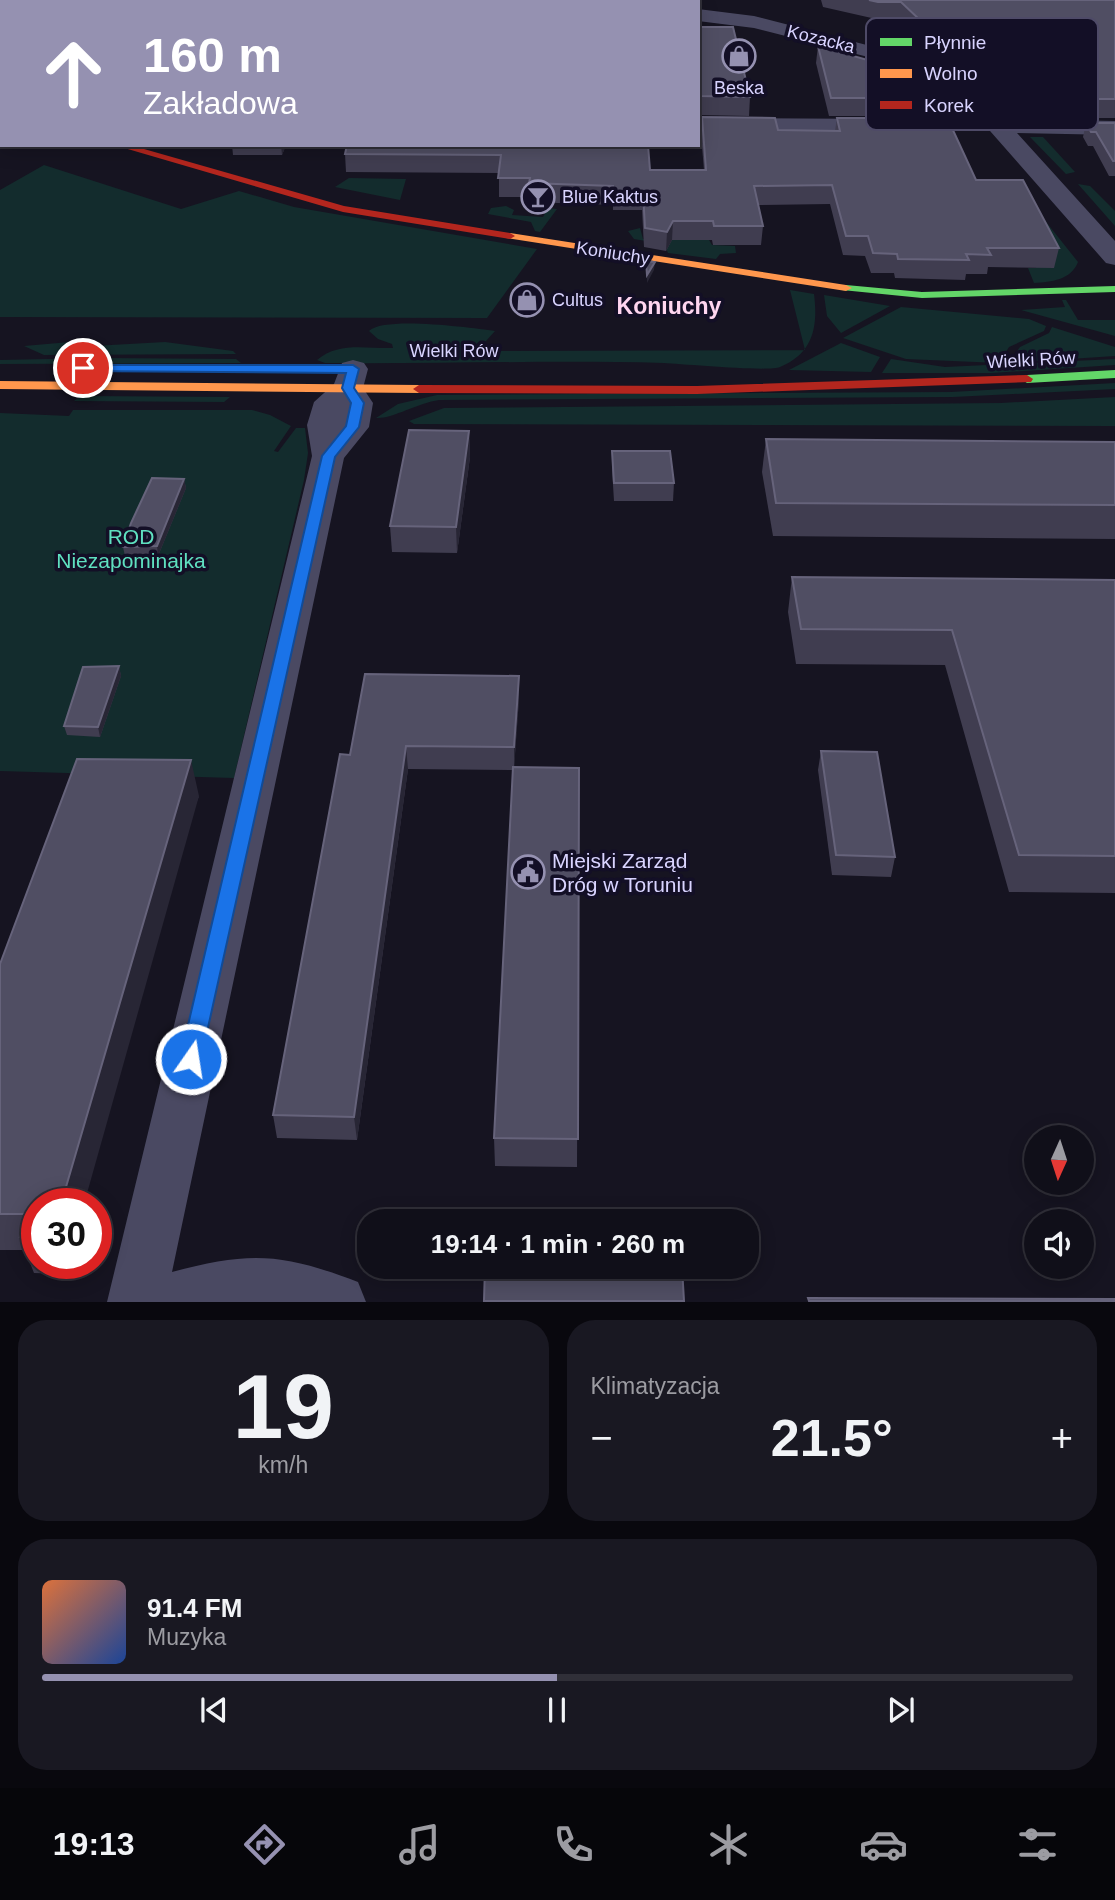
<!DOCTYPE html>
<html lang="pl">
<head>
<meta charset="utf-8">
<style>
	:root { --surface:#100f19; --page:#191822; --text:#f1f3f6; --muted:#9c9ca2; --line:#302f38; --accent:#9591b1 }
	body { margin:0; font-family:Arial,sans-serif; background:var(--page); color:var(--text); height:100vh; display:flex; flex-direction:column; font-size:26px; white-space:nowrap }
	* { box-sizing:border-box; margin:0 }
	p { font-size:23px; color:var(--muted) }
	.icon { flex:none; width:38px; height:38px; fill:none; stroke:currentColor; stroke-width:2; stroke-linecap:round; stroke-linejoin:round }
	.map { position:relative; height:1302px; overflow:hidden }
	.side { display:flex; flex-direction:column; gap:18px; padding:18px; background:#09080e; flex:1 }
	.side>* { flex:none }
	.guide { position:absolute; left:0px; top:0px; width:700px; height:147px; box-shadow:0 4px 18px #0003,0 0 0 2px var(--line); background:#9591b1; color:#fff; overflow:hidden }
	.needle { width:46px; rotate:183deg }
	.fabs { position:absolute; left:1024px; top:1125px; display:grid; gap:14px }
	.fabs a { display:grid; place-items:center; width:70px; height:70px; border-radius:50%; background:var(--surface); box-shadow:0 4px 18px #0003,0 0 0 2px var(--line); font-size:35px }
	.speed { position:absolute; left:21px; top:1188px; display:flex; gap:14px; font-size:35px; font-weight:700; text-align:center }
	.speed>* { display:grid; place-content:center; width:91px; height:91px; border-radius:50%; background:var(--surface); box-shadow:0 4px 18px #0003,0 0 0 2px var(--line); line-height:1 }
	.speed .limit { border:10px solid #d22; background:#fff; color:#111 }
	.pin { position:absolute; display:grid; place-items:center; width:60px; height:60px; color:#fff; margin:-30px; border:4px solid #fff; border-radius:50%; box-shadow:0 2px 7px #0007 }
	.me { position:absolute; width:77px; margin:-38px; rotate:13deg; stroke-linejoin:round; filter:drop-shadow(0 0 5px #0008) }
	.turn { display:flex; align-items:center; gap:24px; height:147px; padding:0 28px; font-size:32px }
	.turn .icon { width:91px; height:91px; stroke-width:2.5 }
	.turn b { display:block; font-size:49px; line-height:60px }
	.big { font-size:52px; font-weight:700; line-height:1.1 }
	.side .tile { flex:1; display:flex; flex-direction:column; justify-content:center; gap:10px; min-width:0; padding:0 24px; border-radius:28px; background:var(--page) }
	.side .dial { align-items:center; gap:0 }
	.dial b { font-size:91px; line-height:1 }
	.song { display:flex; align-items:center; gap:21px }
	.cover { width:84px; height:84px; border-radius:10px; background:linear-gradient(135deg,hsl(20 70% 55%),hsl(220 70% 35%)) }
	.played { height:7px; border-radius:4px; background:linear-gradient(90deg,var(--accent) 50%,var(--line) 50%) }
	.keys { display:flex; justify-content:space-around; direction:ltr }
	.heat { display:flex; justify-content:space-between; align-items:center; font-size:38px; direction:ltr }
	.side .tiles { flex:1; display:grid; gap:18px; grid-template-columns:1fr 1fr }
	.tile:last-child { grid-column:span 2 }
	.trip { position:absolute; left:357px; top:1209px; width:402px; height:70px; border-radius:28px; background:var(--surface); box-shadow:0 4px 18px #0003,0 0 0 2px var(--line); font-weight:700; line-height:70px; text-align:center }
	.menu { display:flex; height:112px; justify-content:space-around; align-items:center; background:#06060a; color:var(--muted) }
	.menu .icon { width:49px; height:49px }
	.menu .selected { color:var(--accent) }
	.menu b { font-size:32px; color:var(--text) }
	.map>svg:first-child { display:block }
	.green { fill:#132c2d }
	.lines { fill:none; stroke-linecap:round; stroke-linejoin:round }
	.street { fill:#4a4962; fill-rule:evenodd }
	.fast { fill:#63d668; fill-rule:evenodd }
	.slow { fill:#ff974d; fill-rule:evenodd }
	.jam { fill:#b3261e; fill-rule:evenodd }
	.wall { fill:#403d50 }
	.shaded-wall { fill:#282635 }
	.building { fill:#504e63; stroke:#66637b; stroke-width:2 }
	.route { fill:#1a73e8; stroke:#114b97; stroke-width:2 }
	.labels { text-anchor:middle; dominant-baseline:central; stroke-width:7; stroke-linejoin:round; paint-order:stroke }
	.far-street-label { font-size:18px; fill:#d9d4ff; stroke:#130f26 }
	.far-poi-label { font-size:18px; fill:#d9d4ff; stroke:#130f26; text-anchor:start }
	.park-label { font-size:21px; fill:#5fe0c0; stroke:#130f26 }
	.poi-label { font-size:21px; fill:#d9d4ff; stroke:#130f26; text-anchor:start }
	.far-district-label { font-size:23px; font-weight:bold; fill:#ffd6f0; stroke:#130f26 }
	.key { fill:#130f26; stroke:#4e4a67; stroke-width:2 }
	.key-label { font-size:19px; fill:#d9d4ff }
</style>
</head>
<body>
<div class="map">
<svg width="1115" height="1302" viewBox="0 0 1115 1302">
	<rect width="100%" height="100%" fill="#161421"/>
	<g class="green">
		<path d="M1030,137H1043L1075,172L1066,174Z"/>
		<path d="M44,165L181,209L239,191L294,207L537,249L487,318L0,317V190Z"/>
		<path d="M349,178L406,179L400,200L335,187Z"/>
		<path d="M1078,184L1090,186L1115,211V226Z"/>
		<path d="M506,206L514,210L512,215L543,217L548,208L557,209L540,232L535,231L531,222L488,214L491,208Z"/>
		<path d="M1035,208L1078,262C1071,280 1051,282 1034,283L1028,268H1036L1030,254Z"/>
		<path d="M640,228L643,239L709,240L712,245L735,246L736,253L720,254L716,259L668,253L664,244L634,239L628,231Z"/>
		<path d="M790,290L814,294C818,326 814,353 780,367C769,372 683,364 664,363C551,360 437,364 325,363L317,360C339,341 367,349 393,348L392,344L378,339L369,331C385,316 471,328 495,331L477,351L805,350Z"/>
		<path d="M824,295L890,306L841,333L827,316Z"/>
		<path d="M1062,300H1066L1078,320H1115V336L1021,310L1065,307Z"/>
		<path d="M901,307L1029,319L1046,326L1044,331L1009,347L999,363L906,359L843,338Z"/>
		<path d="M1052,327L1115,347V356L1008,363L1020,347L1049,333Z"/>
		<path d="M70,342L93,346L165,342L233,351L236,354L44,355L24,346Z"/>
		<path d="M841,343L880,357L871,372L789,370Z"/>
		<path d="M100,358L236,359L241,363L0,364V360Z"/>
		<path d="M891,359L945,367L1115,359V365L991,373H882Z"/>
		<path d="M1115,383V389L953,397L439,400C418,403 392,419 376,418L398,404L437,395L951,392Z"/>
		<path d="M81,396L230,397L224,402L74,401Z"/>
		<path d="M1115,397V426L414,424L409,421L444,408L1001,403Z"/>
		<path d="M73,410H252L270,415L291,426L274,451L278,452L296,428H305L308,453L304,480L234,778L0,771V413L69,416Z"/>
	</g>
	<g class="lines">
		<g class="street">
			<rect x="498" y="0" width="18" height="2"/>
			<path d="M698,9L754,16L890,51L977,88L1005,119L1115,121V135L1017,133L1115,241V265L1106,263L961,98L876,59L754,28L698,21Z"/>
			<rect x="0" y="67" width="2" height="12"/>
			<path d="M0,94L2,95V108H0Z"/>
			<path d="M698,118L887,119L898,126L887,133L698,132Z"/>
			<path d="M353,360L364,363L368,369L363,388L373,403L369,427L344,458L172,1272C250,1251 282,1253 358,1282L366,1302H107L312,456L307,425L314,402L334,384L342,363Z"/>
		</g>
		<g class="fast">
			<path d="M846,285L922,292L1115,286V292L922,298L842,290L840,288Z"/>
			<path d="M1115,370V378L1027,383L1021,379L1027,375Z"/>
		</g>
		<g class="slow">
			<path d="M510,233L846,285L852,288L846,291L506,238V234Z"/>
			<path d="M0,381L419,385L425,389L419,393L0,389Z"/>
		</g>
		<g class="jam">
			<path d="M114,145H130L344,206L510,233L515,236L510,239L343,212Z"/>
			<path d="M1027,375L1033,379L1031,382L697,394L419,393L413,389L419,385L697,386Z"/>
		</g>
	</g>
	<g class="wall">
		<path d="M0,0H457V2H2V65L0,64Z"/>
		<path d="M821,0H1115V118H1072L1029,50L969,51L938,38L919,40L899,19H876L823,7Z"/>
		<path d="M698,27L750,97L749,116L699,115Z"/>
		<path d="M818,46L910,98L907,116H829L816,63Z"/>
		<path d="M702,117L778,130L835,131L837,118L976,180L1059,248L1054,268L988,267L987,274H966L965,280L895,278L894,273H871L865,256L843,255L830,204L758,205L763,226L761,245H713L712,240H672L666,251L644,247L642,210H613V205L530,202V197H499V173L346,172L345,154L648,145L650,170H704L701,135Z"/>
		<path d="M1086,123H1115V176H1109L1093,146H1088L1083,137Z"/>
		<path d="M232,145H286L282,155H233Z"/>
		<path d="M469,431L470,457L457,553L392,552L390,526Z"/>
		<path d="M766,439L1115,442V539L773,536L762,472Z"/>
		<path d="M612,451L674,483L673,501H614L612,469Z"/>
		<path d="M184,479L186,488L158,556H125L123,547Z"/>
		<path d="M792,577L1115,580V893L1009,892L945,665L796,664L788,612Z"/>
		<path d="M119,666L121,676L100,737L67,735L64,726Z"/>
		<path d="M519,676V699L514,767L579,768L577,1167L495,1166L494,1138L513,770L408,769L357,1140L277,1138L273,1115L350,755Z"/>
		<path d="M821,751L895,857L891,877L832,875L818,770Z"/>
		<path d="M199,796L37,1204V1264H68L65,1274L34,1273L25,1250H0V964Z"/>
	</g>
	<g class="shaded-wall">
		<path d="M941,21L938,38L919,40L922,22Z"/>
		<path d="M2,118V140L0,141V119Z"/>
		<path d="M281,145H286L282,155Z"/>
		<path d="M673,221L672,240L666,251L667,232Z"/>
		<path d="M655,262L654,270L647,283V275Z"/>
		<path d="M469,431L470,457L457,553L456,527Z"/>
		<path d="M184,479L186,488L158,556L157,546Z"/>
		<path d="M119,666L121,676L100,737L98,727Z"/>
		<path d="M519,676V699L514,770V747Z"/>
		<path d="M406,746L408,769L357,1140L354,1117Z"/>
		<path d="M191,760L199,796L84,1204H61Z"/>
		<path d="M61,1264H68L65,1274Z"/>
	</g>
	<g class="building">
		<path d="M0,0H453V2H2V50H1L0,25L1,11H0Z"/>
		<rect x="530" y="0" width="39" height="2"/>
		<path d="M869,0H1115V99H1076L1032,33H972L941,21L922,22L901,2H878Z"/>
		<path d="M698,27H733L750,97L700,96L699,88H698Z"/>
		<path d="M818,46L896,68L910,98H831Z"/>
		<path d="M946,115L976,180H1023L1059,248H987L991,255L966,254L969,260L898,259L897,254L873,253L868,236H846L832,185L754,186L763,226H714L713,221H673L667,232L645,228L643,192L613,191V186L529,183L530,178H498L501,155L345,154L347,145H648L650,170H706L702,117L775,118L778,130L840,131L837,118H937Z"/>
		<path d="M1086,123H1115V161H1113L1096,132H1091Z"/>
		<path d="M646,261L655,262L647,275Z"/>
		<path d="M409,430L469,431L456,527L390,526Z"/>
		<path d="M766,439L1115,442V505L776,503Z"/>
		<path d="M612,451H670L674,483H614Z"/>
		<path d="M152,478L184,479L157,546L123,547L131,523Z"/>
		<path d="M792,577L1115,580V856L1019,855L952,630L801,629Z"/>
		<path d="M119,666L98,727L64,726L83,667Z"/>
		<path d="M365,674L519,676L514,747L406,746L354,1117L273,1115L340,754L350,755Z"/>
		<path d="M821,751L877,752L895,857L836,855Z"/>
		<path d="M77,759L191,760L61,1204H37V1238L20,1237L26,1214H0V964Z"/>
		<path d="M513,767L579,768L578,1139L494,1138Z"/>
		<path d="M485,1267H682L684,1301H484Z"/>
		<path d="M808,1298L1115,1299V1301H809Z"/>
	</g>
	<path class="route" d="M83,365H353L359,369L354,388L364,403L359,427L335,457L201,1059L198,1065L191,1068L183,1065L180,1059L322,456L346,426L351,403L342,388L346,373L78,371L77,368Z"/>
	<defs>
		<symbol id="shop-ring" viewBox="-11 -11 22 22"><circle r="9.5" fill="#130f26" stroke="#9591b1" stroke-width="1.5"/><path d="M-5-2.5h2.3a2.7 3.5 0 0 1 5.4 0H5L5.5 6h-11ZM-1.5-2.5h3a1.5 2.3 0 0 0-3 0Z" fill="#9591b1"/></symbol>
		<symbol id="bar-ring" viewBox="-11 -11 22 22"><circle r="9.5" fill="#130f26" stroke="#9591b1" stroke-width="1.5"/><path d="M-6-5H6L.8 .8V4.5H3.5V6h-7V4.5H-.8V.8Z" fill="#9591b1"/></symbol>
		<symbol id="civic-ring" viewBox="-11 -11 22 22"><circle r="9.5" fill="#130f26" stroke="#9591b1" stroke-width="1.5"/><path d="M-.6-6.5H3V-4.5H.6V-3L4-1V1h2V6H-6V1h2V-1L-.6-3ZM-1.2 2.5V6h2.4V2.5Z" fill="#9591b1"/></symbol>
	</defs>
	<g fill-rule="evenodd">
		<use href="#shop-ring" x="720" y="37" width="38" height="38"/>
		<use href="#bar-ring" x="519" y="178" width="38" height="38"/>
		<use href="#shop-ring" x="508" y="281" width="38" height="38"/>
		<use href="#civic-ring" x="509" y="853" width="38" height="38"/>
	</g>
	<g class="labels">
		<g class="far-street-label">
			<text transform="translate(821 39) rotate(14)">Kozacka</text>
			<text transform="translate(613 253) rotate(9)">Koniuchy</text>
			<text x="454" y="351">Wielki Rów</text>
			<text transform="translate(1031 360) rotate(-3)">Wielki Rów</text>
		</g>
		<g class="far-poi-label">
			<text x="739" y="88" text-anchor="middle">Beska</text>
			<text x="562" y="197">Blue Kaktus</text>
			<text x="552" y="300">Cultus</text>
		</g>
		<g class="park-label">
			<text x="131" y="536">ROD<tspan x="131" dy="24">Niezapominajka</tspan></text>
		</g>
		<g class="poi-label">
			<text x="552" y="860">Miejski Zarząd<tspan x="552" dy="24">Dróg w Toruniu</tspan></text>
		</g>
		<g class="far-district-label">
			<text x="669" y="306">Koniuchy</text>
		</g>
	</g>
	<rect x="866" y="18" width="232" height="112" rx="10" class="key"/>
	<rect x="880" y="38" width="32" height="8" fill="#63d668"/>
	<rect x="880" y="69" width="32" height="9" fill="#ff974d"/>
	<rect x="880" y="101" width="32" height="8" fill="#b3261e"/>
	<g class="key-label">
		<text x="924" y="49">Płynnie</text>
		<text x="924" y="80">Wolno</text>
		<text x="924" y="112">Korek</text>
	</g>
</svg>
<div class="fabs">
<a><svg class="needle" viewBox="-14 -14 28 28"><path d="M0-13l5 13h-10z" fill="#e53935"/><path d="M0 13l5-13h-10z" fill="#9c9ca2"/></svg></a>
<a><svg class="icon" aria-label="sound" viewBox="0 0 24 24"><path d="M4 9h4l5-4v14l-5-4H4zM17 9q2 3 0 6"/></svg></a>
</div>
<div class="speed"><div class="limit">30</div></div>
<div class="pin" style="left:83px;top:368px;background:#d93025"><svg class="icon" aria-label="arrive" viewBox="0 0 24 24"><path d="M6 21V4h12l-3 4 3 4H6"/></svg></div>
<svg class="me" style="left:191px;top:1059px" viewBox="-20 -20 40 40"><circle r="17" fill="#1a73e8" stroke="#fff" stroke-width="3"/><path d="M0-11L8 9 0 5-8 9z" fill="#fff"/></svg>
<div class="trip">19:14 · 1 min · 260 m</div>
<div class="guide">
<div class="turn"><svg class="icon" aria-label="ahead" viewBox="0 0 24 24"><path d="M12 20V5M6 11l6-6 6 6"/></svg><div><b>160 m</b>Zakładowa</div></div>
</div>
</div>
<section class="side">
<div class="tiles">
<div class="tile dial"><b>19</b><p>km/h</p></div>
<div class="tile"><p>Klimatyzacja</p>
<div class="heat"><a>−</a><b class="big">21.5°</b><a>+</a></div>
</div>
<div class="tile">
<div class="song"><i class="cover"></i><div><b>91.4 FM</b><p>Muzyka</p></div></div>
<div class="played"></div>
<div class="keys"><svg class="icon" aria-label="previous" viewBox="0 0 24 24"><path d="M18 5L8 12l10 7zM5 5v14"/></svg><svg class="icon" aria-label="pause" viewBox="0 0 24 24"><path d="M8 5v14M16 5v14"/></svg><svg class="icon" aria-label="next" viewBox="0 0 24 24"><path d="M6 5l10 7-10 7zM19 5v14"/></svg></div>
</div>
</div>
</section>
<nav class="menu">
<b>19:13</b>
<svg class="icon selected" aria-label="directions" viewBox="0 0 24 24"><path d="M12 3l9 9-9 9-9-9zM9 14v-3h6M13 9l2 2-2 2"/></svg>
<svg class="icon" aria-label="music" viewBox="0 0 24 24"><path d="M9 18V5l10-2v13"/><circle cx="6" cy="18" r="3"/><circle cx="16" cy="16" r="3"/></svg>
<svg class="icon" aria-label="phone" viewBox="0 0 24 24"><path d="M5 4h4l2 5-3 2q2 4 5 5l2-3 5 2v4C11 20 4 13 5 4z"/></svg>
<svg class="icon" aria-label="climate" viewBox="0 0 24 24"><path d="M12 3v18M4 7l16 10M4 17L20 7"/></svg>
<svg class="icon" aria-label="car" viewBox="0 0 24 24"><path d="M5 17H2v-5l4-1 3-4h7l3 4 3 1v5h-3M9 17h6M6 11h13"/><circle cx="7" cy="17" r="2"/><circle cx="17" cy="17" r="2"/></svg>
<svg class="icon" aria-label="filters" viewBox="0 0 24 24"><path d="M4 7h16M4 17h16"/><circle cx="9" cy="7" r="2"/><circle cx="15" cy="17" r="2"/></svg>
</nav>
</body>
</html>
